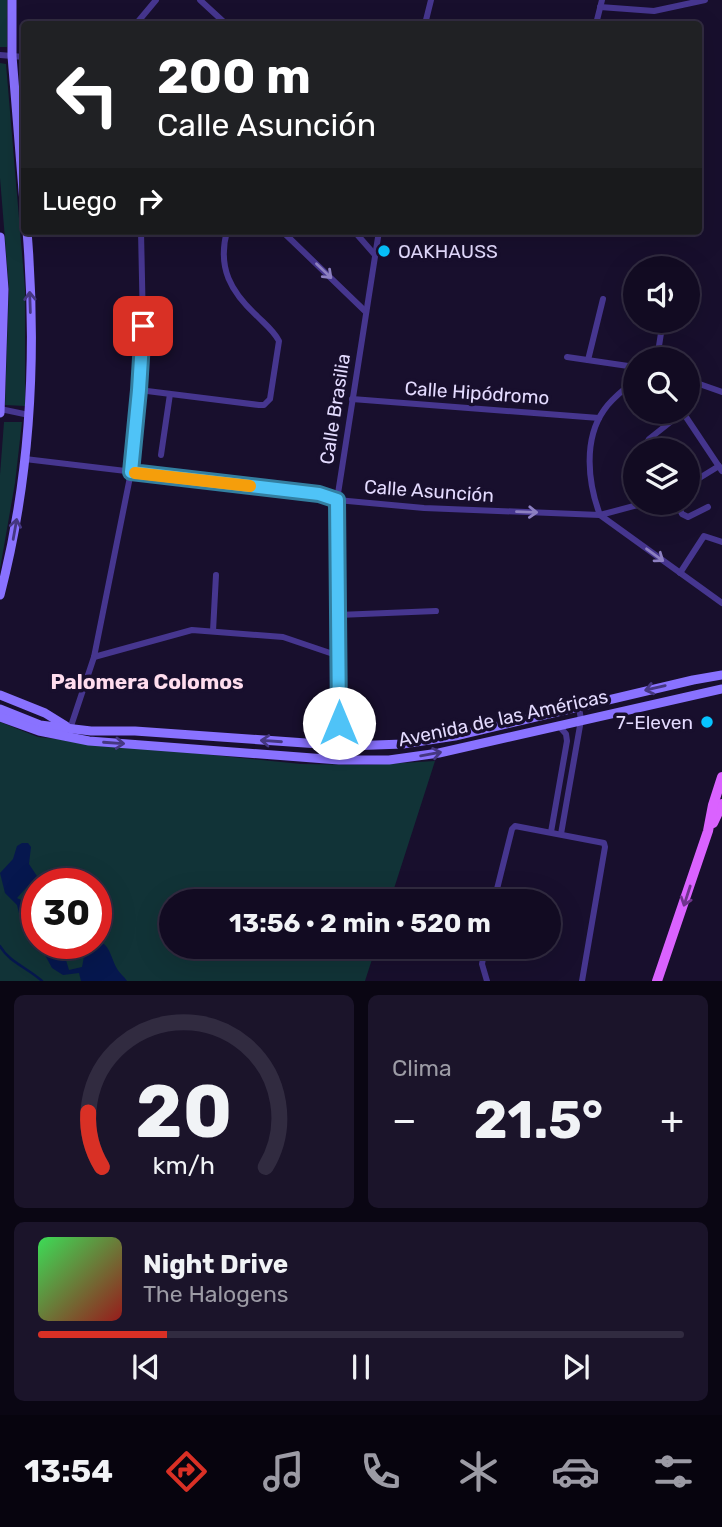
<!DOCTYPE html>
<html lang="es">
<head>
<meta charset="utf-8">
<style>
	:root { --surface:#120b22; --page:#1b142a; --text:#f1f3f6; --muted:#9c9ba5; --line:#312b40; --accent:#d93025 }
	body { margin:0; font-family:Rubik,sans-serif; background:var(--page); color:var(--text); height:100vh; display:flex; flex-direction:column; font-size:26px; white-space:nowrap }
	* { box-sizing:border-box; margin:0 }
	p { font-size:23px; color:var(--muted) }
	.icon { flex:none; width:38px; height:38px; fill:none; stroke:currentColor; stroke-width:2; stroke-linecap:round; stroke-linejoin:round }
	.map { position:relative; height:981px; overflow:hidden }
	.details { display:flex; flex-direction:column; gap:14px; padding:14px; background:#0a0613; flex:1 }
	.details>* { flex:none }
	.top-card { position:absolute; left:21px; top:21px; width:681px; height:214px; border-radius:7px; box-shadow:0 7px 28px #0002,0 0 0 2px var(--line); background:#202124; color:#fff; overflow:hidden }
	.tools { position:absolute; left:623px; top:256px; display:grid; gap:14px }
	.tools a { display:grid; place-items:center; width:77px; height:77px; border-radius:50%; background:var(--surface); box-shadow:0 7px 28px #0002,0 0 0 2px var(--line); font-size:35px }
	.speed { position:absolute; left:21px; top:868px; display:flex; gap:14px; font-size:35px; font-weight:700; text-align:center }
	.speed>* { display:grid; place-content:center; width:91px; height:91px; border-radius:50%; background:var(--surface); box-shadow:0 7px 28px #0002,0 0 0 2px var(--line); line-height:1 }
	.speed .limit { border:10px solid #d22; background:#fff; color:#111 }
	.pin { position:absolute; display:grid; place-items:center; width:60px; height:60px; color:#fff; margin:-30px; border-radius:14px; box-shadow:0 4px 10px #0006 }
	.me { position:absolute; width:77px; margin:-38px; rotate:0deg; stroke-linejoin:round; filter:drop-shadow(0 0 5px #0008) }
	.turn { display:flex; align-items:center; gap:24px; height:147px; padding:0 21px; font-size:32px }
	.turn .icon { width:91px; height:91px; stroke-width:2.5 }
	.turn b { display:block; font-size:49px; line-height:60px }
	.then { display:flex; align-items:center; height:66px; padding:0 21px; background:#0003; gap:14px; font-size:26px }
	.big { font-size:52px; font-weight:700; line-height:1.1 }
	.details .widget { flex:1; display:flex; flex-direction:column; justify-content:center; gap:10px; min-width:0; padding:0 24px; border-radius:10px; background:var(--page) }
	.details .dial { align-items:center; gap:0 }
	.dial svg { height:182px; overflow:visible; fill:none; stroke:var(--line); stroke-width:7; stroke-linecap:round; text-anchor:middle }
	.dial text { fill:var(--text); stroke:none }
	.song { display:flex; align-items:center; gap:21px }
	.cover { width:84px; height:84px; border-radius:10px; background:linear-gradient(135deg,hsl(130 70% 55%),hsl(0 70% 35%)) }
	.played { height:7px; border-radius:4px; background:linear-gradient(90deg,var(--accent) 20%,var(--line) 20%) }
	.keys { display:flex; justify-content:space-around; direction:ltr }
	.heat { display:flex; justify-content:space-between; align-items:center; font-size:38px; direction:ltr }
	.details .tiles { flex:1; display:grid; gap:14px; grid-template-columns:1fr 1fr }
	.widget:last-child { grid-column:span 2 }
	.trip { position:absolute; left:159px; top:889px; width:402px; height:70px; border-radius:35px; background:var(--surface); box-shadow:0 7px 28px #0002,0 0 0 2px var(--line); font-weight:700; line-height:70px; text-align:center }
	.tab-bar { display:flex; height:112px; justify-content:space-around; align-items:center; background:#07040e; color:var(--muted) }
	.tab-bar .icon { width:49px; height:49px }
	.tab-bar .selected { color:var(--accent) }
	.tab-bar b { font-size:32px; color:var(--text) }
	.map>svg:first-child { display:block }
	.green { fill:#113337; fill-rule:evenodd }
	.water { fill:#06174e }
	.lines { fill:none; stroke-linecap:round; stroke-linejoin:round }
	.stream { stroke:#06174e; stroke-width:2.5 }
	.street { stroke:#46368f; stroke-width:6 }
	.secondary { stroke:#8972ff; stroke-width:9 }
	.primary { stroke:#da62ff; stroke-width:10 }
	.oneway { stroke:#8d80c1 }
	.oneway2 { stroke:#453781 }
	.oneway3 { stroke:#6f348c }
	.route-casing { stroke:#337fa1; stroke-width:18 }
	.route { stroke:#4fc3f7; stroke-width:12 }
	.slow { stroke:#f59e0b; stroke-width:12 }
	.poi-dot { fill:#07c4ff; stroke:#180f2d; stroke-width:2.5 }
	.labels { text-anchor:middle; dominant-baseline:central; stroke-width:7; stroke-linejoin:round; paint-order:stroke }
	.poi-label { font-size:19px; fill:#e4dbff; stroke:#180f2d; text-anchor:start }
	.street-label { font-size:19px; fill:#e4dbff; stroke:#180f2d }
	.neighbourhood-label { font-size:21px; font-weight:bold; fill:#fde; stroke:#180f2d }
</style>
</head>
<body>
<div class="map">
<svg width="722" height="981" viewBox="0 0 722 981">
	<rect width="100%" height="100%" fill="#180f2d"/>
	<g class="green">
		<rect x="0" y="0" width="7" height="47"/>
		<path d="M0,63L6,64L25,289V406L5,405L9,288L0,178Z"/>
		<path d="M4,422H22L15,483L0,569V475Z"/>
		<path d="M0,722L38,737L301,764L367,765L435,761L390,901H172V947H376L365,981H0ZM37,884H96V943H37Z"/>
	</g>
	<path class="water" d="M22,843H28L31,847L29,864L37,876L17,898L23,901L33,898L37,901V943H70L66,960L69,970L82,967L86,946C107,934 109,952 116,967C119,973 124,976 127,981H81L79,973L63,975L52,968L45,955L23,929L17,905L5,893L0,873L13,859L17,846Z"/>
	<g class="lines">
		<path class="stream" d="M0,946C9,962 28,968 42,981"/>
		<g class="street">
			<path d="M200,0L226,24"/>
			<path d="M600,7L654,11L705,0"/>
			<path d="M136,24L156,0"/>
			<path d="M425,24L431,0"/>
			<path d="M596,24L602,0"/>
			<path d="M0,55L24,57"/>
			<path d="M282,231L366,312"/>
			<path d="M354,231L375,255"/>
			<path d="M567,357L635,367"/>
			<path d="M657,359L663,320"/>
			<path d="M588,360L603,299"/>
			<path d="M688,380L722,392"/>
			<path d="M139,390L259,405H264L270,399L279,341C274,331 265,324 257,316C231,292 217,268 227,231"/>
			<path d="M352,399L599,418"/>
			<path d="M0,409L29,415"/>
			<path d="M682,411L722,471"/>
			<path d="M643,450L649,439L683,412"/>
			<path d="M161,455L170,394"/>
			<path d="M25,459L319,494L337,500L424,508L600,515L722,603"/>
			<path d="M688,485L719,466"/>
			<path d="M676,502L682,514L688,517L708,507"/>
			<path d="M600,515C588,483 583,440 604,410C612,398 625,389 635,380"/>
			<path d="M600,515L649,502"/>
			<path d="M680,573L704,536L722,542"/>
			<path d="M338,615L436,611"/>
			<path d="M213,631L216,575"/>
			<path d="M94,657L192,630L283,637L339,656"/>
			<path d="M70,729L94,657L131,472L139,390L143,326L141,231"/>
			<path d="M339,760L337,500L379,231"/>
			<path d="M551,832L567,741L566,734L558,725"/>
			<path d="M561,834L581,720L579,707"/>
			<path d="M494,901L512,829L515,826L604,843L605,847L582,981"/>
			<path d="M485,947L482,964L487,981"/>
		</g>
		<g class="secondary">
			<path d="M12,0V56L24,203"/>
			<path d="M0,237L4,289L0,413"/>
			<path d="M0,595C31,476 37,353 27,231"/>
			<path d="M0,695L45,713L66,726"/>
			<path d="M0,709L40,725L91,731H135L348,746L403,744L455,736L693,680L722,675"/>
			<path d="M0,717L39,731L89,741L339,760H389L439,753L722,689"/>
		</g>
		<g class="primary">
			<path d="M713,823L722,804"/>
			<path d="M657,981L708,831L713,805L722,777"/>
		</g>
	</g>
	<defs><path id="oneway-shaft" d="M-6 0H5M1.5-3L5.5 0L1.5 3" fill="none" stroke-width="1.6" stroke-linecap="round" stroke-linejoin="round" transform="scale(1.75)"/></defs>
	<g class="oneway">
		<use href="#oneway-shaft" transform="translate(324 271) rotate(44)"/>
		<use href="#oneway-shaft" transform="translate(527 512) rotate(2)"/>
		<use href="#oneway-shaft" transform="translate(655 555) rotate(36)"/>
	</g>
	<g class="oneway2">
		<use href="#oneway-shaft" transform="translate(30 302) rotate(-92)"/>
		<use href="#oneway-shaft" transform="translate(15 529) rotate(-80)"/>
		<use href="#oneway-shaft" transform="translate(655 688) rotate(167)"/>
		<use href="#oneway-shaft" transform="translate(271 741) rotate(-176)"/>
		<use href="#oneway-shaft" transform="translate(114 743) rotate(4)"/>
		<use href="#oneway-shaft" transform="translate(431 754) rotate(-10)"/>
	</g>
	<use class="oneway3" href="#oneway-shaft" transform="translate(687 896) rotate(108)"/>
	<g class="lines">
		<defs>
			<path id="route" d="M143,326L139,390L131,472L319,494L337,500L339,723"/>
		</defs>
		<use href="#route" class="route-casing"/>
		<use href="#route" class="route"/>
		<path class="slow" d="M135,473L250,486"/>
	</g>
	<g class="poi-dot">
		<circle cx="384" cy="251" r="7"/>
		<circle cx="707" cy="722" r="7"/>
	</g>
	<g class="labels">
		<g class="poi-label">
			<text x="398" y="251">OAKHAUSS</text>
			<text x="693" y="722" text-anchor="end">7-Eleven</text>
		</g>
		<g class="street-label">
			<text transform="translate(477 393) rotate(4)">Calle Hipódromo</text>
			<text transform="translate(335 409) rotate(-81)">Calle Brasilia</text>
			<text transform="translate(429 491) rotate(4)">Calle Asunción</text>
			<text transform="translate(503 718) rotate(-12)">Avenida de las Américas</text>
		</g>
		<g class="neighbourhood-label">
			<text x="147" y="681">Palomera Colomos</text>
		</g>
	</g>
</svg>
<div class="tools">
<a><svg class="icon" aria-label="sound" viewBox="0 0 24 24"><path d="M4 9h4l5-4v14l-5-4H4zM17 9q2 3 0 6"/></svg></a>
<a><svg class="icon" aria-label="search" viewBox="0 0 24 24"><circle cx="10" cy="10" r="6"/><path d="M15 15l6 6"/></svg></a>
<a><svg class="icon" aria-label="layers" viewBox="0 0 24 24"><path d="M12 4l9 5-9 5-9-5zM3 14l9 5 9-5"/></svg></a>
</div>
<div class="speed"><div class="limit">30</div></div>
<div class="pin" style="left:143px;top:326px;background:#d93025"><svg class="icon" aria-label="arrive" viewBox="0 0 24 24"><path d="M6 21V4h12l-3 4 3 4H6"/></svg></div>
<svg class="me" style="left:339px;top:723px" viewBox="-20 -20 40 40"><circle r="19" fill="#fff"/><path d="M0-13L10 11 0 6-10 11z" fill="#4fc3f7"/></svg>
<div class="trip">13:56 · 2 min · 520 m</div>
<div class="top-card">
<div class="turn"><svg class="icon" aria-label="left" viewBox="0 0 24 24"><path d="M17 20v-9H6M10 6l-5 5 5 5"/></svg><div><b>200 m</b>Calle Asunción</div></div>
<div class="then">Luego<svg class="icon" aria-label="right" viewBox="0 0 24 24"><path d="M7 20v-9h11M14 6l5 5-5 5"/></svg></div>
</div>
</div>
<section class="details">
<div class="tiles">
<div class="widget dial"><svg viewBox="0 0 100 80">
<path d="M14 69A42 42 0 1 1 86 69"/>
<path d="M14 69A42 42 0 0 1 8 45" stroke="#d93025"/>
<text x="50" y="56" font-size="32" font-weight="700">20</text>
<text x="50" y="72" font-size="11">km/h</text>
</svg></div>
<div class="widget"><p>Clima</p>
<div class="heat"><a>−</a><b class="big">21.5°</b><a>+</a></div>
</div>
<div class="widget">
<div class="song"><i class="cover"></i><div><b>Night Drive</b><p>The Halogens</p></div></div>
<div class="played"></div>
<div class="keys"><svg class="icon" aria-label="previous" viewBox="0 0 24 24"><path d="M18 5L8 12l10 7zM5 5v14"/></svg><svg class="icon" aria-label="pause" viewBox="0 0 24 24"><path d="M8 5v14M16 5v14"/></svg><svg class="icon" aria-label="next" viewBox="0 0 24 24"><path d="M6 5l10 7-10 7zM19 5v14"/></svg></div>
</div>
</div>
</section>
<nav class="tab-bar">
<b>13:54</b>
<svg class="icon selected" aria-label="directions" viewBox="0 0 24 24"><path d="M12 3l9 9-9 9-9-9zM9 14v-3h6M13 9l2 2-2 2"/></svg>
<svg class="icon" aria-label="music" viewBox="0 0 24 24"><path d="M9 18V5l10-2v13"/><circle cx="6" cy="18" r="3"/><circle cx="16" cy="16" r="3"/></svg>
<svg class="icon" aria-label="phone" viewBox="0 0 24 24"><path d="M5 4h4l2 5-3 2q2 4 5 5l2-3 5 2v4C11 20 4 13 5 4z"/></svg>
<svg class="icon" aria-label="climate" viewBox="0 0 24 24"><path d="M12 3v18M4 7l16 10M4 17L20 7"/></svg>
<svg class="icon" aria-label="car" viewBox="0 0 24 24"><path d="M5 17H2v-5l4-1 3-4h7l3 4 3 1v5h-3M9 17h6M6 11h13"/><circle cx="7" cy="17" r="2"/><circle cx="17" cy="17" r="2"/></svg>
<svg class="icon" aria-label="filters" viewBox="0 0 24 24"><path d="M4 7h16M4 17h16"/><circle cx="9" cy="7" r="2"/><circle cx="15" cy="17" r="2"/></svg>
</nav>
</body>
</html>
